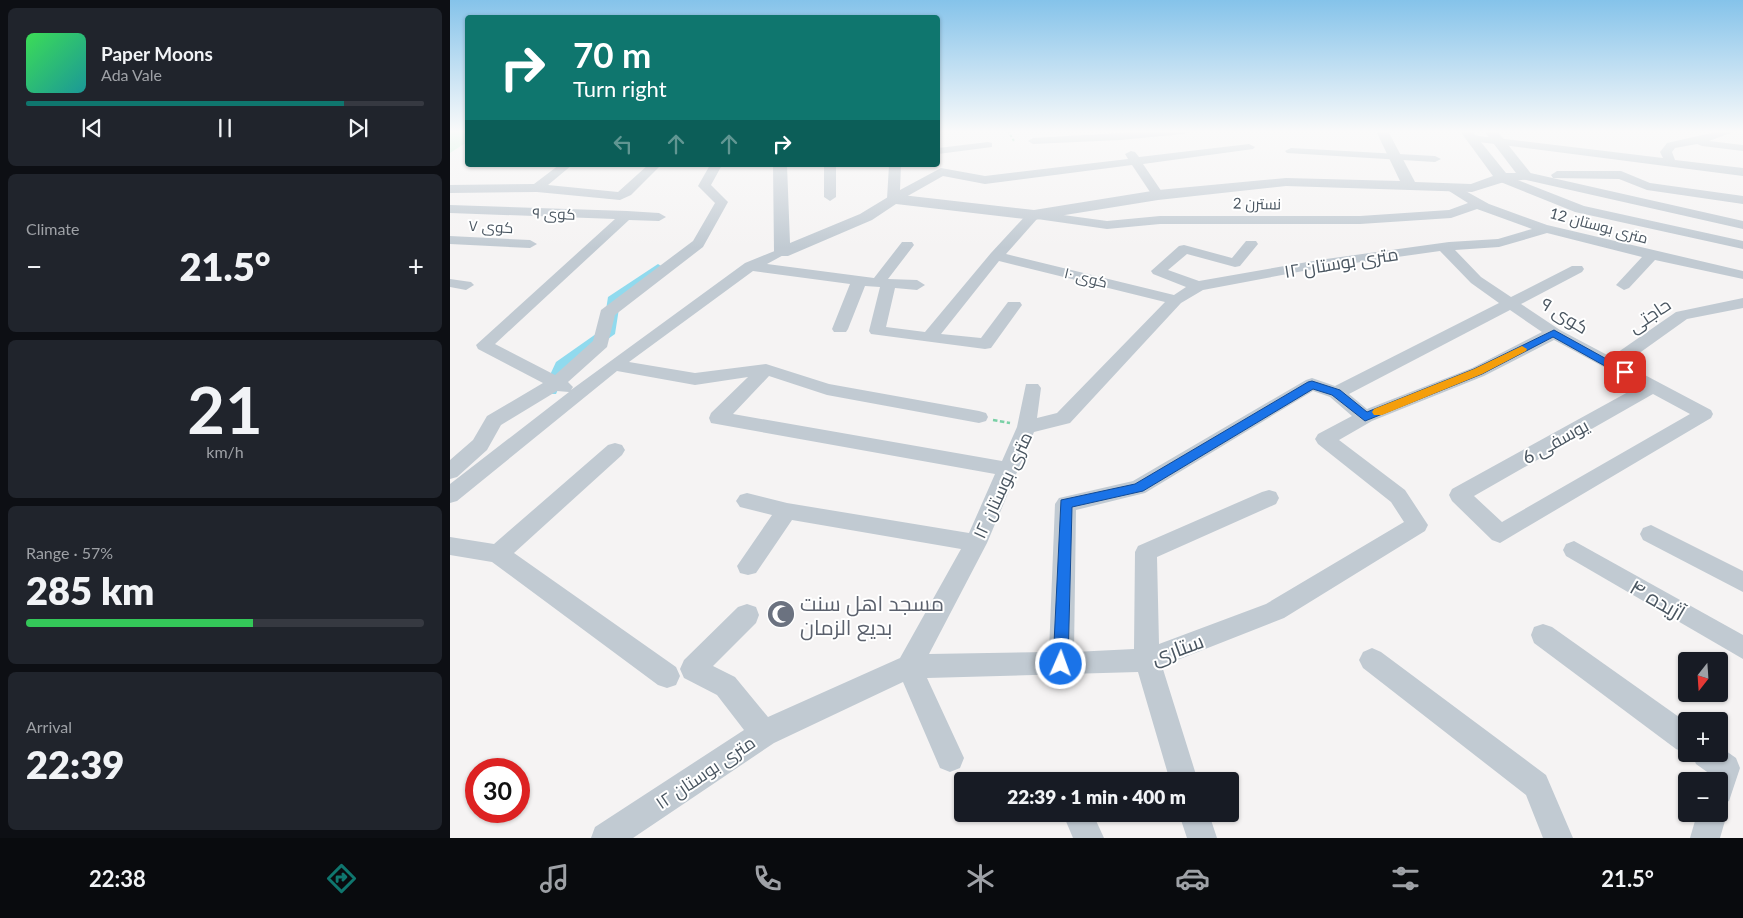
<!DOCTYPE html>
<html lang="en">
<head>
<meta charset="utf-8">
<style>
	:root { --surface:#171b24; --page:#20242c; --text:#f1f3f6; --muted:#9ea1a6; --line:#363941; --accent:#0f766e }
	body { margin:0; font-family:Lato,Cairo,sans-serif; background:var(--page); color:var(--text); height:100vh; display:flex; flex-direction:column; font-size:19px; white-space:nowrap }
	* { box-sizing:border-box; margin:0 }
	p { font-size:16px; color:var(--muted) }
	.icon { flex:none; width:28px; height:28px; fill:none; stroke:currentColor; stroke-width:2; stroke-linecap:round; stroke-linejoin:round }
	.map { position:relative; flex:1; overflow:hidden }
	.details { display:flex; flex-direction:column; gap:8px; padding:8px; background:#0d0f14; width:450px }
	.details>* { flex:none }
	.hud { position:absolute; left:15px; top:15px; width:475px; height:152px; border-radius:5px; box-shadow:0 1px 4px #0004; background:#0f766e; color:#fff; overflow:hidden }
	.needle { width:32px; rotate:197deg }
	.controls { position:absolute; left:1228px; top:652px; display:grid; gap:10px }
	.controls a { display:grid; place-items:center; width:50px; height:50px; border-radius:5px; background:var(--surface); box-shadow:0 1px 4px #0004; font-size:25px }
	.speed { position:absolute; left:15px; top:758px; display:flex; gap:10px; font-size:25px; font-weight:700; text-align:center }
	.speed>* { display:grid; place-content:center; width:65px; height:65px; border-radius:50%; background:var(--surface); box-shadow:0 1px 4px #0004; line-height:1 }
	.speed .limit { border:8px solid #d22; background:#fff; color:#111 }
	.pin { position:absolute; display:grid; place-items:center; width:42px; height:42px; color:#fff; margin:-21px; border-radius:10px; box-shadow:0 2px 8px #0006 }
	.me { position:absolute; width:55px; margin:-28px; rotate:2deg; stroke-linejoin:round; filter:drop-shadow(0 0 4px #0008) }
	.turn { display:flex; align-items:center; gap:18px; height:105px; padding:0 25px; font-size:22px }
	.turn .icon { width:65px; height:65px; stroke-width:2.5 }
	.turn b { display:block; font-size:35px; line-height:42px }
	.lanes { display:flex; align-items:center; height:48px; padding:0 25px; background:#0003; justify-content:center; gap:25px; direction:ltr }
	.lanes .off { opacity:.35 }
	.big { font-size:38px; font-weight:800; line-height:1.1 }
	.details .tile { flex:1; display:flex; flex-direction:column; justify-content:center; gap:8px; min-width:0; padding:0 18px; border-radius:8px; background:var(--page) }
	.details .dial { align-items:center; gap:0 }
	.dial b { font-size:65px; line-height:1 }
	.song { display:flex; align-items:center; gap:15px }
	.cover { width:60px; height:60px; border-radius:8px; background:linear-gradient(135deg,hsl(130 70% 55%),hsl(180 70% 35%)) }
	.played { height:5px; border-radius:2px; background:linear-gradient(90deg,var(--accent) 80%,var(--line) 80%) }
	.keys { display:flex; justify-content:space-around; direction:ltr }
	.heat { display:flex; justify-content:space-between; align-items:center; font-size:28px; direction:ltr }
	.charge { height:8px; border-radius:4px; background:linear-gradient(90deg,#34c759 57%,var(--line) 0) }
	.trip { position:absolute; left:504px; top:772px; width:285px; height:50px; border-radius:5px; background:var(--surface); box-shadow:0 1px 4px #0004; font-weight:800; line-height:50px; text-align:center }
	.tabs { display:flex; height:80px; justify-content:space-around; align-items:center; background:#090b0e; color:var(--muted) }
	.tabs .icon { width:35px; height:35px }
	.tabs .selected { color:var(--accent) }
	.tabs b { font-size:22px; color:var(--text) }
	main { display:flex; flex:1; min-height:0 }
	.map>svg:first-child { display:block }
	.green { fill:#c3f1d5 }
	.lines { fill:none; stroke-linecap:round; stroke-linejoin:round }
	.canal { fill:#90daee; fill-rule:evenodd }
	.path-far1 { stroke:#7ad0a6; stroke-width:2; stroke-dasharray:2.5 2; stroke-linecap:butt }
	.path { stroke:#7ad0a6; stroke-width:2.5; stroke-dasharray:4.5 2.5; stroke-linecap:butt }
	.minor { fill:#c1cad2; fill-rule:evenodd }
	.tertiary { fill:#c1cad2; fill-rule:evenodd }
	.route { fill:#1a73e8; stroke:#114b97 }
	.slow { fill:#f59e0b }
	.labels { text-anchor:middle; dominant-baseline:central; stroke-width:4; stroke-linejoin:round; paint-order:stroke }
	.far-street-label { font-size:15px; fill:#4a5661; stroke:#fff }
	.street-label { font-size:18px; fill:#4a5661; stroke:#fff }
	.near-street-label { font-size:21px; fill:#4a5661; stroke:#fff }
	.near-worship-label { font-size:21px; fill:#5b616d; stroke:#fff; text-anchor:start }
</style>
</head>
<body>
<main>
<section class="details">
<div class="tile">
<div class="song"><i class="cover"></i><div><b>Paper Moons</b><p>Ada Vale</p></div></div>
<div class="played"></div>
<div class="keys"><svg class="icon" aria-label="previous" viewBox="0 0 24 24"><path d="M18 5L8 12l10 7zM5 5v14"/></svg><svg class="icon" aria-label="pause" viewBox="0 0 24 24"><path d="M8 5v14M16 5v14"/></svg><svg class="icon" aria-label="next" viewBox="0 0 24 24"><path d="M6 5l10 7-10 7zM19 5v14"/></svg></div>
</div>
<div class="tile"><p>Climate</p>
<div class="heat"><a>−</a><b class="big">21.5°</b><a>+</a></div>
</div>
<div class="tile dial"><b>21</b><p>km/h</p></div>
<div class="tile"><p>Range · 57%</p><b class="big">285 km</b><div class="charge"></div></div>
<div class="tile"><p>Arrival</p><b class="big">22:39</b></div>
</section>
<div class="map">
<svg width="1293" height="838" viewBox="0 0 1293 838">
	<rect width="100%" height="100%" fill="#f5f3f3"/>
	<path class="green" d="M0,131H18L17,142L0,153Z"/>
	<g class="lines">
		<path class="canal" d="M208,264L214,268L212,271L170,302L165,334L118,367L106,394H96L93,390L106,362L153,329L158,297Z"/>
		<path class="path-far1" d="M558,131L564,141"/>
		<path class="path" d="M543,420L560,423"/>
		<g class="minor">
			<path d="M702,131H739L734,134L670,140L583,144L578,141L583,138Z"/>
			<path d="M1270,131H1286L1259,141L1293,145V151L1252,146L1247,144L1225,148L1222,152L1225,160L1293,168V176L1021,141L1016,138L1021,135L1213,158L1210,152L1217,143Z"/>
			<path d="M538,142L542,143V147L488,154V148Z"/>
			<path d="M799,144L805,147L803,149L693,164L714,195L708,199L704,198L682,165L535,184L493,176L447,202H439L437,199L439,165H451L450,190L491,168L535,176L678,159L675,154L681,151L685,152L689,157Z"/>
			<path d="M841,148L985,156L991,159L985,162L837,153L835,151Z"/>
			<path d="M109,165H122L98,185L168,192L198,165H211L181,195L170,200L87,192L0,193V185L84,184Z"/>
			<path d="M260,165H272L261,185L278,202L253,247L165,315L157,347L118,382L123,387L121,390L295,263L332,248L337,249L339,252L317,264L424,278L452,242H462L464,245L438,279L467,280L475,285L467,290L445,288L436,327L475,332L541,253L579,212L584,211L657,221L710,216H910L999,210L1018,203L999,191L997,188L999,185L1003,184L1039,204L1097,225L1293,271V279L1205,260L1179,288L1174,290L1166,285L1192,257L1097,233L1049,247L1005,250L1031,277L1061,297L1122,266H1132L1134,269L1132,272L1071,304L1110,330L1161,357L1226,312L1293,298V308L1237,319L1174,364L1261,410L1263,414L1261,418L1050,543L1042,540L1002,501L999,495L1002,489L1189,386L1104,340L1034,376L922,421L889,440L955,490L978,525L975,531L834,618L712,666L748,781H720L688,672L477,678L514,758L510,768L500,772L490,768L453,682L324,743L183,838H141L145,827L294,730L267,695L234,678L230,669L234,660L288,607L297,604L306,607L309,615L306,623L263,666L285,677L318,717L450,658L511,549L342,520L306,573L298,575L290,573L287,566L322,515L290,507L286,501L290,495L297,493L337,503L519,533L545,474L261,423L259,418L261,413L298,377L245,385L167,371L7,501L0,503V484L119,392L107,391L51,425L37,450L7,477L0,479V460L23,440L37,416L93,383L28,349L26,345L165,219L0,213V205L177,211L209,213L216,217L209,221L179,220L45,344L105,375L143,341L151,310L243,241L265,203L248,186ZM1027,209L1082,229L1048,239L999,242L869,260L749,281L718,270L737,254L785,267L790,266L808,244L806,241H796L782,258L734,245L729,246L701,271L703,274L736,287L724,295L556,254L587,219L657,229L710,224H910L1001,218ZM990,251L1021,283L1049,303L885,386L862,378L856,380L683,481L609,498L605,504L599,652L479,654L537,543L584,432L620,423L731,303L753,290L869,268ZM549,261L715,302L607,413L587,418L591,388L588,384H576L567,427L552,461L283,414L319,376L377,395L529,423L536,421L538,417L536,413L529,411L379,384L316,364L245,373L179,362L303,271L400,284L382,329L384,332H396L398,329L415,286L430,287L419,331L421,334L535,349L541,348L572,305L570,302H558L531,338L491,334ZM1060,310L1092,332L1022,368L917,409L899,394ZM863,391L880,397L902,416L868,434L865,439L868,444L941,502L954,522L816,604L709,644L707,557L826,504L829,498L826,492L819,490L812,492L688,546L685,552L684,649L624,652L626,510L695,493ZM1203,394L1240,414L1052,522L1024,496Z"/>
			<path d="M374,165H386V197L380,201L374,197Z"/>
			<path d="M1107,171H1171L1200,183L1293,196V204L1197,190L1169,179L1103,178L1101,175Z"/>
			<path d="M1076,172L1293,221V229L1072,179L1070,176Z"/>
			<path d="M1052,174L1134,206L1293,241V249L1125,212L1048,181L1046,178Z"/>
			<path d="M0,236L80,240L87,244L80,248L0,244Z"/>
			<path d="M0,279L21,282L24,285L16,290L0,287Z"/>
			<path d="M165,443L172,445L175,450L172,455L64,553L226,667L230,676L226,685L217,688L208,685L42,562L0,555V537L44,544L158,445Z"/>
			<path d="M1201,525L1293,571V592L1193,540L1190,534L1193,528Z"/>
			<path d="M1124,541L1293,635V659L1116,556L1113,550L1116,544Z"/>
			<path d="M1093,624L1102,627L1236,722V753L1226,749L1084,643L1081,635L1084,627Z"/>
			<path d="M922,648L931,652L1096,775L1123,838H1093L1076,795L913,668L909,660L913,652Z"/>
			<path d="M1269,746L1286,758L1290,768L1279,801L1273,804L1277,814L1270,838H1240L1247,814H1269V781H1258L1260,774L1246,764L1242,754H1269Z"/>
			<path d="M617,814H643L654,838H623L615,819Z"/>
			<path d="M729,814H759L767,838H737Z"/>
		</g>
		<path class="tertiary" d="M926,131H938L965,182L1021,184L1043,176L1010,131H1022L1056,173H1066L1034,131H1047L1083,176L1081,179L1054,182L1022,192L836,186L708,200L584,220L446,204L422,220L338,256H326L324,252L323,165H337L340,243L410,214L443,194L584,210L708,190L836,178L950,181Z"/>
	</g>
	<linearGradient id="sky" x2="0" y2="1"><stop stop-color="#85c3ea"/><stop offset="0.53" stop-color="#fafafa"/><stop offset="1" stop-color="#fafafa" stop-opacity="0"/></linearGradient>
	<rect width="1293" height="248" fill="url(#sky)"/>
	<path class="route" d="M1104,330L1180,372L1178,375H1171L1103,337L1032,374L915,421L882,395L863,389L693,491L622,507L618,664L616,670L611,672L605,670L603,664L611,500L685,484L858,382L862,381L890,390L917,412L1024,369Z"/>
	<path class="slow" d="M1072,346L1077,349L1076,351L1032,374L932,415H924L922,412L924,409L1024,369Z"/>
	<defs>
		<symbol id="mosque-disc" viewBox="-11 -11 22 22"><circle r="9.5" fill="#6b7280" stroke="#fff"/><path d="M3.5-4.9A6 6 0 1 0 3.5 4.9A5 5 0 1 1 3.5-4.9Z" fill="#fff"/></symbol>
	</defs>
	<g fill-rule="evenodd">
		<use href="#mosque-disc" x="315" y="598" width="32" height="32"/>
	</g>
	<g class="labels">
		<g class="far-street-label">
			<text transform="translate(807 203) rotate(1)">نسترن 2</text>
			<text transform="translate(104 213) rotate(2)">کوی ۹</text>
			<text transform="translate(1149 225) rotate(15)">12 متری بوستان</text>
			<text transform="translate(41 226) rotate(3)">کوی ۷</text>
			<text transform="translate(636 277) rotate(14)">کوی ۱۰</text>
		</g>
		<g class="street-label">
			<text transform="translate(891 262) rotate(-9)">۱۲ متری بوستان</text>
			<text transform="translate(1115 315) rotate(32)">کوی ۹</text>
			<text transform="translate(1199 315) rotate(-34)">حاجتی</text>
			<text transform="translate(1105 441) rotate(-29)">یوسفی 6</text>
			<text transform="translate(552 485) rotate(-65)">۱۲ متری بوستان</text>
			<text transform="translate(255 772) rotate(-34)">۱۲ متری بوستان</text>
		</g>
		<g class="near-street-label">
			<text transform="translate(1208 599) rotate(30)">۴ آژیده</text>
			<text transform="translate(727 648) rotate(-20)">ستاری</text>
		</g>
		<g class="near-worship-label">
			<text x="350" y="602">مسجد اهل سنت<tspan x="350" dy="24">بدیع الزمان</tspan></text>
		</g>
	</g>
</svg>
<div class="controls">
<a><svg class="needle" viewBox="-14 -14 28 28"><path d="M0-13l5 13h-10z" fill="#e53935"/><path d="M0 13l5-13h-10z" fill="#9ea1a6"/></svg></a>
<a>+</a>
<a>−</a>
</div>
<div class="speed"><div class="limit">30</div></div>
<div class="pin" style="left:1175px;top:372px;background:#d93025"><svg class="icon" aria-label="arrive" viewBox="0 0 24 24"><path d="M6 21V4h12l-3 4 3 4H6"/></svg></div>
<svg class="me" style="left:611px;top:664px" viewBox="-20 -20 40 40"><circle r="17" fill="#1a73e8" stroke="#fff" stroke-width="3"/><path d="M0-11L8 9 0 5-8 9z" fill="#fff"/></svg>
<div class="trip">22:39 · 1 min · 400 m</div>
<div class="hud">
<div class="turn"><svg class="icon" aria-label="right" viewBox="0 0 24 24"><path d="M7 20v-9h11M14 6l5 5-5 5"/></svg><div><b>70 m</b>Turn right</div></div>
<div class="lanes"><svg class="icon off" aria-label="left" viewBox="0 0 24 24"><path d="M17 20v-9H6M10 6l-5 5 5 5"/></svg><svg class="icon off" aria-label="ahead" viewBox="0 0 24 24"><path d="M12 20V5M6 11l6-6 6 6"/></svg><svg class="icon off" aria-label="ahead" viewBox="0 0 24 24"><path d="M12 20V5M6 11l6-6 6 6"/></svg><svg class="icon" aria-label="right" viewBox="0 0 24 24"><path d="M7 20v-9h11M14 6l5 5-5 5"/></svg></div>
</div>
</div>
</main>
<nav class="tabs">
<b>22:38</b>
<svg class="icon selected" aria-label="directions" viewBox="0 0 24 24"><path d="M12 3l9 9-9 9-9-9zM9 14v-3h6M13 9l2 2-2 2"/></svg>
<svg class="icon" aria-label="music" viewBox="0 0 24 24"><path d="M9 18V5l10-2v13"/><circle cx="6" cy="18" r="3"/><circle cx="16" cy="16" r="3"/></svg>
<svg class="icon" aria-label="phone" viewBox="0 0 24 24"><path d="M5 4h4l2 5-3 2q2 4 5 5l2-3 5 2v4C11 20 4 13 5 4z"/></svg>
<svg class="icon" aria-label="climate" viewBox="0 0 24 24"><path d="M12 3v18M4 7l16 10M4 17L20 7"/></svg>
<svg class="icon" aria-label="car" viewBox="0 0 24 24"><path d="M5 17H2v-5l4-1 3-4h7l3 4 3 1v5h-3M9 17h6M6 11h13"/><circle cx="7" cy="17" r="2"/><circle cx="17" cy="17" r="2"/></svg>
<svg class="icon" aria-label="filters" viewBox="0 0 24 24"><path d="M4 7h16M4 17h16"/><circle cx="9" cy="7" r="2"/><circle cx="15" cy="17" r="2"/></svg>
<b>21.5°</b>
</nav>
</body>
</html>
